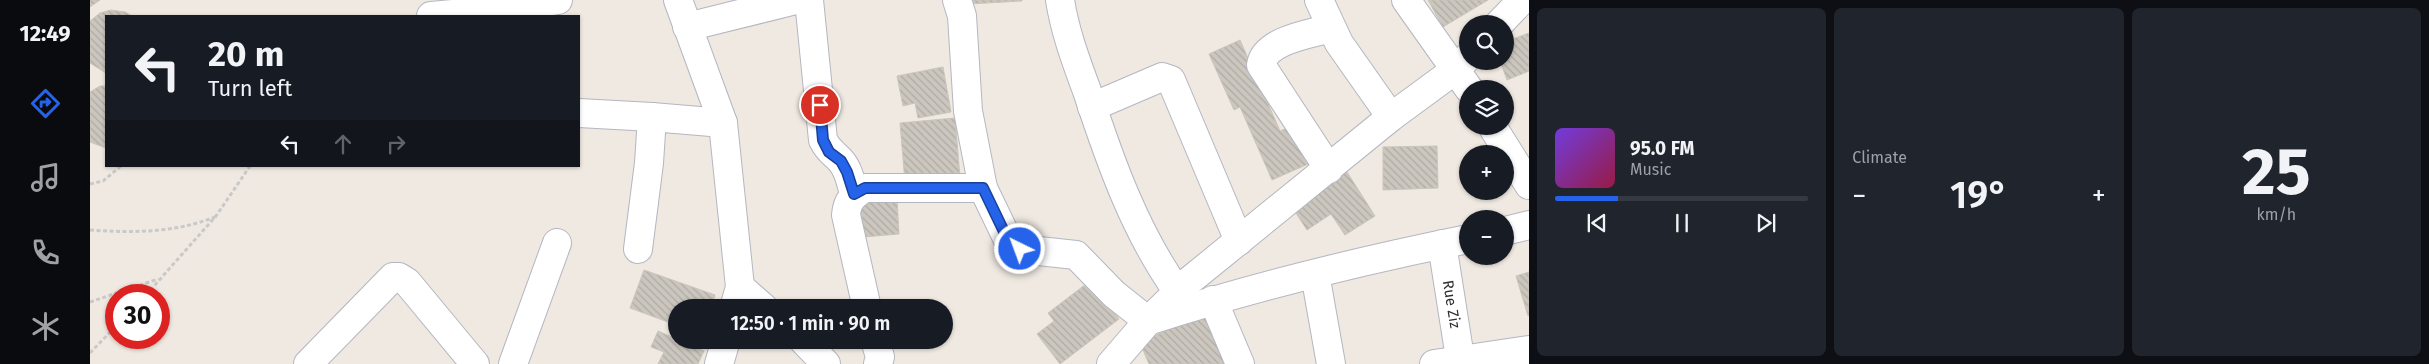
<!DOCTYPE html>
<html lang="en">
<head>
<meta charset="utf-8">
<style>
	:root { --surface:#171b24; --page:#20242c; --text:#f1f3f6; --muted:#9ea1a6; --line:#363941; --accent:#2563eb }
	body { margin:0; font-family:"Fira Sans",sans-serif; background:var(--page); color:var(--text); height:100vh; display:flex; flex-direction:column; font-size:19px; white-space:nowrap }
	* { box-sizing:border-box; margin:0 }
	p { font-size:16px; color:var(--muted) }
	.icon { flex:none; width:28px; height:28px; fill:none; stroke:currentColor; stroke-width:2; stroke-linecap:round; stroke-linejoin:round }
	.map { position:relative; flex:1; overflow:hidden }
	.side { display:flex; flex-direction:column; gap:8px; padding:8px; background:#0d0f14; width:900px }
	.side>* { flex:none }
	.guide { position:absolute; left:15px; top:15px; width:475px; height:152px; border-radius:0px; box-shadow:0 1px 4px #0004; background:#171b24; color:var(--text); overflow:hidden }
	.tools { position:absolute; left:1369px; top:15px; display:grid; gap:10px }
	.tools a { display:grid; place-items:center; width:55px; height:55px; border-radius:50%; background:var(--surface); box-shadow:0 1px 4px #0004; font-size:25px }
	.speed { position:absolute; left:15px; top:284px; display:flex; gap:10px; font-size:25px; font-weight:700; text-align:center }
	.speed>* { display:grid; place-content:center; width:65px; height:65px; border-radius:50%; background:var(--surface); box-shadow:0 1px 4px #0004; line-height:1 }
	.speed .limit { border:8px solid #d22; background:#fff; color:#111 }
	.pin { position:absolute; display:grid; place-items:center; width:42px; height:42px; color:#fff; margin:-21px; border:2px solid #fff; border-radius:50%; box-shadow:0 1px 5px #0007 }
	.me { position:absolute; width:55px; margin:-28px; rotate:318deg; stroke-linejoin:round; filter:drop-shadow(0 0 4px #0008) }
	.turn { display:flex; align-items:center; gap:18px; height:105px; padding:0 20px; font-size:22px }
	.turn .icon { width:65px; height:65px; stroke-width:2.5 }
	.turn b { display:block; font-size:35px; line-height:42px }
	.lanes { display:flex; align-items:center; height:48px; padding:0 20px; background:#0003; justify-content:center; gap:25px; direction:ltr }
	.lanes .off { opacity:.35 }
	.big { font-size:38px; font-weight:600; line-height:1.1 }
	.side .widget { flex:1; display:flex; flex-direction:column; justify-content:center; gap:8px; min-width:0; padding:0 18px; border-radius:8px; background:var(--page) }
	.side .dial { align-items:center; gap:0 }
	.dial b { font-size:65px; line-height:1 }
	.song { display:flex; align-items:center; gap:15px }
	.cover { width:60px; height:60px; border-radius:8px; background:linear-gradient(135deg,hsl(260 70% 55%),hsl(340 70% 35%)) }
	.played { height:5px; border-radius:2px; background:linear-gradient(90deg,var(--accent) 25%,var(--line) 25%) }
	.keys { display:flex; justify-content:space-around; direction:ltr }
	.heat { display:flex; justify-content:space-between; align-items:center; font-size:28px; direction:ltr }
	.side .tiles { flex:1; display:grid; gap:8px; grid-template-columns:repeat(3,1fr) }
	.trip { position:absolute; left:578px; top:299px; width:285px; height:50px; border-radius:25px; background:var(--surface); box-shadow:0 1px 4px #0004; font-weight:600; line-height:50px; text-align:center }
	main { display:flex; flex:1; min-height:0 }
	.tabs { display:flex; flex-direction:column; width:90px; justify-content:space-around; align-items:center; background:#090b0e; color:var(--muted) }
	.tabs .icon { width:35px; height:35px }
	.tabs .current { color:var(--accent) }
	.tabs b { font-size:22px; color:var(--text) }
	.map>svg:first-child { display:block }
	.building { fill:url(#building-back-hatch); stroke:#cbc5ba }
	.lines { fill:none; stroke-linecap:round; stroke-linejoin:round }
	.minor-casing { stroke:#b4b6c1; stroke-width:30 }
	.path { stroke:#c9c9c9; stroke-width:3; stroke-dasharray:4 2.5; stroke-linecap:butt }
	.minor { stroke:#fff; stroke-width:28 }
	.route-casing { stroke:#184099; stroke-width:12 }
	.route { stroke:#2563eb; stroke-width:9 }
	.labels { text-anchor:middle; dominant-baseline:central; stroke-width:5; stroke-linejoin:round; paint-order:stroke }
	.street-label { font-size:15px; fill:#2e2e2e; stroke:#fff }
</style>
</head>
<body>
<main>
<nav class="tabs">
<b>12:49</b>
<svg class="icon current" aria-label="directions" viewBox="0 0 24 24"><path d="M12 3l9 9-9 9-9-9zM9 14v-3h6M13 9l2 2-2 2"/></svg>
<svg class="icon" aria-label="music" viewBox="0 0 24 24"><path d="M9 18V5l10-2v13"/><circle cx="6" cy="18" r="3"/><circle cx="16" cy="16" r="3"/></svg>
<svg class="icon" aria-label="phone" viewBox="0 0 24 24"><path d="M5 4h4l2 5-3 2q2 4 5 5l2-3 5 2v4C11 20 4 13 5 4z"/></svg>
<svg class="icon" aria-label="climate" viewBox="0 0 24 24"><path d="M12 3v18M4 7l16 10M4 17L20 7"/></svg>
</nav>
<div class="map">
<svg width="1439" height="364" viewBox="0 0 1439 364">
	<defs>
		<pattern id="building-back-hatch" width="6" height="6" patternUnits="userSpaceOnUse" patternTransform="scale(1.25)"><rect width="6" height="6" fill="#cbc7bf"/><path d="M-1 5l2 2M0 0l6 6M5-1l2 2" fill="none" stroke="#afaba4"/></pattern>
	</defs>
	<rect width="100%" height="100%" fill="#efe9e1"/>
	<g class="building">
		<path d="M0,0H10L0,7Z"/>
		<path d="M879,0H932V1L879,4Z"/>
		<path d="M1338,0H1398L1353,27Z"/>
		<path d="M21,10L35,12L42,16H16V73L0,63V21L10,13Z"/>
		<path d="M1439,33V71L1417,80L1410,61H1415V42Z"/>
		<path d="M1150,40L1190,131L1202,126L1218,164L1182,180L1150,107L1144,110L1119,54Z"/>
		<path d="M853,67L861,112L828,118L825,103L813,106L807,76Z"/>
		<path d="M10,86H16V148L0,142V92Z"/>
		<path d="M865,118L870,177L815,182L810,123Z"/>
		<path d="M1347,146L1348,188L1293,190V147Z"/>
		<path d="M1257,172L1285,216L1255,235L1241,214L1217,230L1202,207Z"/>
		<path d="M807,199L809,234L773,237L771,202Z"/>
		<path d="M554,270L625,295L621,308H586V325L540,308Z"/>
		<path d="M1439,272V315L1438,316L1426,276Z"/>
		<path d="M1000,281L1029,319L970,364L947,334L964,321L958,313Z"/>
		<path d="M1114,306L1140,364H1059L1050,343L1075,331L1073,325Z"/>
		<path d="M568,331L614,351L608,364H568L574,352L561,347Z"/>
	</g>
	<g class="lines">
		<defs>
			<g id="minor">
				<path d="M588,0L633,123L650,287L644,308"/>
				<path d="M719,0L733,140C739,152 744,153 751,161C759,170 761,183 764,194"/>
				<path d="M867,0L872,16L878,111L893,188L918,240L930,249L986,255L1024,294L1058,321C1163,287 1269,261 1378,239"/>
				<path d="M970,0C975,32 986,61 997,91C1020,161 1045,232 1088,292"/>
				<path d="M1229,0L1249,43L1301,117"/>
				<path d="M1316,0L1379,89"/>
				<path d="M341,16L406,10L468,0"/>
				<path d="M1409,24L1432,0"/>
				<path d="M597,27L706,0"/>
				<path d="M1002,107L1072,77L1081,80L1149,241"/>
				<path d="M489,113L562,117"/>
				<path d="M1402,126L1439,185"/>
				<path d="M1239,169L1171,65C1175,40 1220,34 1241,28"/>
				<path d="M1415,231L1439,225"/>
				<path id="s1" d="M1352,244L1371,364"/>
				<path d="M548,249L559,163L562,117L633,123"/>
				<path d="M1225,274L1241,364"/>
				<path d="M650,287L674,308"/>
				<path d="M1123,300L1150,364"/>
				<path d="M777,308L756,215C757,201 763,195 775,188H893"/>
				<path d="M713,340L736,364"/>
				<path d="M785,340L790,357L788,364"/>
				<path d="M218,364L303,277H309L317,282L385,364"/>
				<path d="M423,364L467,243"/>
				<path d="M629,364L636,340"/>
				<path d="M1021,364L1058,321L1099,281L1301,117L1365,70L1378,57"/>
				<path d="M1344,364L1439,350"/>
			</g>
		</defs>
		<use href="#minor" class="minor-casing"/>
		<g class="path">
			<path d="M0,184L13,181L31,166"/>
			<path d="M0,230C43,233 84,233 125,217"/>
			<path d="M56,295L126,216L160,166"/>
			<path d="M0,302L68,279"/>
			<path d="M0,353L26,326"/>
		</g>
		<use href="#minor" class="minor"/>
	</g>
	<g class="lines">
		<defs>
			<path id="route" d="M730,105L733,140L739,152L751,161L757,172L764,194L775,188H893L918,240L930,249"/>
		</defs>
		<use href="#route" class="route-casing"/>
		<use href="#route" class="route"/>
	</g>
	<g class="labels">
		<g class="street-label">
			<text stroke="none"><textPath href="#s1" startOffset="61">Rue Ziz</textPath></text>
		</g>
	</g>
</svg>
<div class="tools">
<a><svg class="icon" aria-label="search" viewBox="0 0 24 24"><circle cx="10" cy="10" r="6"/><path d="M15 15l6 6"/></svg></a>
<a><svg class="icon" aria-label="layers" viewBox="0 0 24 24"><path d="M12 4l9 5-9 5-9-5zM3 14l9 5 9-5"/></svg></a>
<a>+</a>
<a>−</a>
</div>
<div class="speed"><div class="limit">30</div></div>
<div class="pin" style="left:730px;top:105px;background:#d93025"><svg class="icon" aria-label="arrive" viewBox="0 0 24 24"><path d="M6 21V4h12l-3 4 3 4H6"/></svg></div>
<svg class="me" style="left:930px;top:249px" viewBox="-20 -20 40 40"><circle r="17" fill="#2563eb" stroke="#fff" stroke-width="3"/><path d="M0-11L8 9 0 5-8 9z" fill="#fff"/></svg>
<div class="trip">12:50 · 1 min · 90 m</div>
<div class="guide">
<div class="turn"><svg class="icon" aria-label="left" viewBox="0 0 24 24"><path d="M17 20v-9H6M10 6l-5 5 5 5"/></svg><div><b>20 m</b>Turn left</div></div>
<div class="lanes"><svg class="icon" aria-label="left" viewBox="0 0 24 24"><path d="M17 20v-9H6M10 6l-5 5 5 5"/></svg><svg class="icon off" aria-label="ahead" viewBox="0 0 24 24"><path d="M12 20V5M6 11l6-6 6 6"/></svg><svg class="icon off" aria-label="right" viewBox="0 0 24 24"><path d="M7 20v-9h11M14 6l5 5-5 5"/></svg></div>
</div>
</div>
<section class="side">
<div class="tiles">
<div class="widget">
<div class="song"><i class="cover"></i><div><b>95.0 FM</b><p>Music</p></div></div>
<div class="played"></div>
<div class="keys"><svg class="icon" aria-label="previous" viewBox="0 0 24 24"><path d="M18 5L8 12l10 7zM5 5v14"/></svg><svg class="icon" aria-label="pause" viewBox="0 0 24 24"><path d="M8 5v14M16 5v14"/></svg><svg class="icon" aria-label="next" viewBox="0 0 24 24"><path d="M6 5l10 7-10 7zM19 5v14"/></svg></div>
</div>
<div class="widget"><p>Climate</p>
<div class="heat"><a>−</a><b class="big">19°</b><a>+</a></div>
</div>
<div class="widget dial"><b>25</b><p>km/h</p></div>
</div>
</section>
</main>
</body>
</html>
